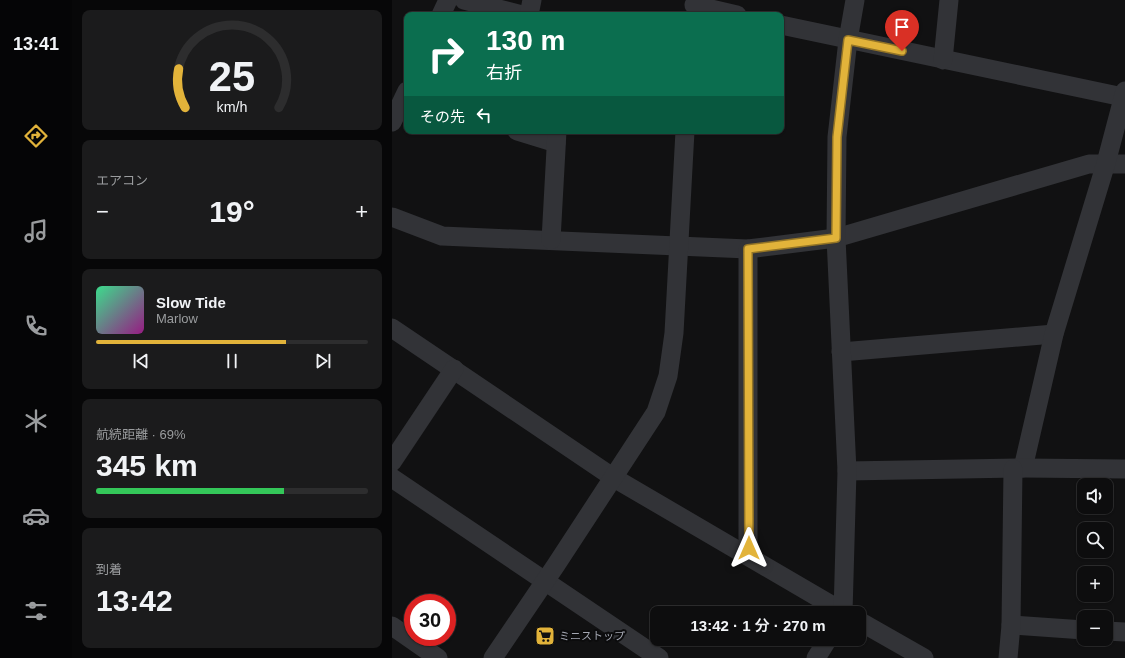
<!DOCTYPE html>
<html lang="ja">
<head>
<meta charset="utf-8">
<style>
	:root { --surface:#0d0d0e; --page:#1b1b1c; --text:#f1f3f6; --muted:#9a9c9e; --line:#2d2d2e; --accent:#e2b33a }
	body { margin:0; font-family:Helvetica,"Noto Sans JP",sans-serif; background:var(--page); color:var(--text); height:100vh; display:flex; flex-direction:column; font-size:15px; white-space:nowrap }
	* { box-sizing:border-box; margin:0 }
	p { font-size:13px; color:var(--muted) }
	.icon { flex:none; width:22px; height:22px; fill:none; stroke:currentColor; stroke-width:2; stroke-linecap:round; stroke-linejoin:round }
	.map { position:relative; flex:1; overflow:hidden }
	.panel { display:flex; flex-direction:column; gap:10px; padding:10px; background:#070708; width:320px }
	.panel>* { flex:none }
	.banner { position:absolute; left:12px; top:12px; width:380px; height:122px; border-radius:8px; box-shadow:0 1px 3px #0004,0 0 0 1px var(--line); background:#0b6e4f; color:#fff; overflow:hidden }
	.tools { position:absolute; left:685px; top:478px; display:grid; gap:8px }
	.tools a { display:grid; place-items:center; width:36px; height:36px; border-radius:8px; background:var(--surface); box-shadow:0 1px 3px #0004,0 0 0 1px var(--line); font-size:20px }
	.speed { position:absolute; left:12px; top:594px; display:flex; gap:8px; font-size:20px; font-weight:700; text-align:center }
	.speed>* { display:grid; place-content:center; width:52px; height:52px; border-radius:50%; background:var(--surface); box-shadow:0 1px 3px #0004,0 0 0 1px var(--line); line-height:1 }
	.speed .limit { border:6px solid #d22; background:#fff; color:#111 }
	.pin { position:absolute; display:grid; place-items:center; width:34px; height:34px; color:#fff; margin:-41px -17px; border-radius:50% 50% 50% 0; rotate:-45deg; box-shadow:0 0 4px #0007 }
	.pin .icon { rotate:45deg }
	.me { position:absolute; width:44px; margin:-22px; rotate:0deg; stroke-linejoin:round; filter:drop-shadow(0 0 3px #0008) }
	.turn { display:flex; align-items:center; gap:14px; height:84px; padding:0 16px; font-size:18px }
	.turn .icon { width:52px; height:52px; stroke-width:2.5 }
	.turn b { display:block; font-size:28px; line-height:34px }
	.then { display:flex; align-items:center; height:38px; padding:0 16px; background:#0003; gap:8px; font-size:15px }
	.big { font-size:30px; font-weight:600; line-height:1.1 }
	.panel .tile { flex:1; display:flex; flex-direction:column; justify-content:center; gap:6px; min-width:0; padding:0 14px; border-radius:8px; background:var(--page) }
	.panel .dial { align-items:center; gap:0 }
	.dial svg { height:104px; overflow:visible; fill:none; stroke:var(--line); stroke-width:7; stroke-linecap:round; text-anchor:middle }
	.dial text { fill:var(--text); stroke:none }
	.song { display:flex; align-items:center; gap:12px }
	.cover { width:48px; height:48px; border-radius:6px; background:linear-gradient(135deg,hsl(150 70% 55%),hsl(310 70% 35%)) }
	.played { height:4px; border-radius:2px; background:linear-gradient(90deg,var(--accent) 70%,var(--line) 70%) }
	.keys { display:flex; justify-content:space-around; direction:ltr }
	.heat { display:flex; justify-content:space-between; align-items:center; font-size:22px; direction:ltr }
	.charge { height:6px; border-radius:3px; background:linear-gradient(90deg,#34c759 69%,var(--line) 0) }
	.trip { position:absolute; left:258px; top:606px; width:216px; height:40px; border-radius:8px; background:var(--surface); box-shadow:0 1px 3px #0004,0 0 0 1px var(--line); font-weight:600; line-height:40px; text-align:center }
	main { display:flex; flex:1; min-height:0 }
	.dock { display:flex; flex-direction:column; width:72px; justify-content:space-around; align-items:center; background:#050506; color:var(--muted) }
	.dock .icon { width:28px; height:28px }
	.dock .selected { color:var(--accent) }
	.dock b { font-size:18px; color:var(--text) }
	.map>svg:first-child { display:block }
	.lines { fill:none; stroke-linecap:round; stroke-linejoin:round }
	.minor { stroke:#323337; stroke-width:19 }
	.route-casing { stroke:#937426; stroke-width:10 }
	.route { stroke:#e2b33a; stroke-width:7 }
	.labels { text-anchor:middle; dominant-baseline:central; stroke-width:4; stroke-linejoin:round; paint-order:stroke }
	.poi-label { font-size:11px; fill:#a4a7b2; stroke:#0c0c0d; text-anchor:start }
</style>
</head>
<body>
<main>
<nav class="dock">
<b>13:41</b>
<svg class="icon selected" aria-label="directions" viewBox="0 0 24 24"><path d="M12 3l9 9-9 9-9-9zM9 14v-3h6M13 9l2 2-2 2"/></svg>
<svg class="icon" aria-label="music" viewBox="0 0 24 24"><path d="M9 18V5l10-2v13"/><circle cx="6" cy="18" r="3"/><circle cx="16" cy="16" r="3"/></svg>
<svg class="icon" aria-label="phone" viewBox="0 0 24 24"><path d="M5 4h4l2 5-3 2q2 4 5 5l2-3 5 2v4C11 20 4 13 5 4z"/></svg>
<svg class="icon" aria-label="climate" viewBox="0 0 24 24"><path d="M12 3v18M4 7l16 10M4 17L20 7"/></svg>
<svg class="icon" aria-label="car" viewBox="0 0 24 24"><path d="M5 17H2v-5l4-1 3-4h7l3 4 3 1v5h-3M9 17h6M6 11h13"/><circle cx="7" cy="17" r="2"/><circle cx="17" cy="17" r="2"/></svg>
<svg class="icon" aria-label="filters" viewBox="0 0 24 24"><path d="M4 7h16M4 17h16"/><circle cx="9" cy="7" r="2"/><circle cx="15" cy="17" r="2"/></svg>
</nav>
<section class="panel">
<div class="tile dial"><svg viewBox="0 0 100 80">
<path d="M14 69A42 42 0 1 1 86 69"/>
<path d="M14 69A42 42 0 0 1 9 39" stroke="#e2b33a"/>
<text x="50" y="56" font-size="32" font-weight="700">25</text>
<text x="50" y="72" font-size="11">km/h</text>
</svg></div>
<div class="tile"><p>エアコン</p>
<div class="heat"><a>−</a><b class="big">19°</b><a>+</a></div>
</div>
<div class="tile">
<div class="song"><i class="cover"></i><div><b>Slow Tide</b><p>Marlow</p></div></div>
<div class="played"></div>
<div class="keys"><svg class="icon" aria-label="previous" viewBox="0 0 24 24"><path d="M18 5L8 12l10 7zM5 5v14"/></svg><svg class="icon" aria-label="pause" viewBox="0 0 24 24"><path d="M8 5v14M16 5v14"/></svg><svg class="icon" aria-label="next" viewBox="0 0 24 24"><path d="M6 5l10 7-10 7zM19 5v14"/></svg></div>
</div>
<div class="tile"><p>航続距離 · 69%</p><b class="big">345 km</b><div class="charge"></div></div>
<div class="tile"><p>到着</p><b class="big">13:42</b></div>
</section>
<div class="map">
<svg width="733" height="658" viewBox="0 0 733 658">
	<rect width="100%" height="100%" fill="#111112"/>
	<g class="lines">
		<g class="minor">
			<path d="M72,0L130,15"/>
			<path d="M302,5L345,15"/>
			<path d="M49,15L56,0"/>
			<path d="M137,15L140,0"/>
			<path d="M389,25L731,97"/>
			<path d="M551,60L557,0"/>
			<path d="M0,122L15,91"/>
			<path d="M125,131L164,143"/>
			<path d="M0,217L50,236L356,249L444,238L697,164H733"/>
			<path d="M159,240L165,131"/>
			<path d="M0,328L222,478L453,613"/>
			<path d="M449,352L662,334"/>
			<path d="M0,462L62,369"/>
			<path d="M631,468L662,334L714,163L733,91"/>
			<path d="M455,471L631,468L733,469"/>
			<path d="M0,478L267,658"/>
			<path d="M356,556V249"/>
			<path d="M451,613L455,471L444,238L445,137L456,40L463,0"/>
			<path d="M467,621L532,658"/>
			<path d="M619,625L692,630"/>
			<path d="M0,626L46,658"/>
			<path d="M714,631L733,632"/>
			<path d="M101,658L164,565L264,412L276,376L282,333L293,131"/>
			<path d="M424,658L436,639"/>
			<path d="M616,658L619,625L621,469"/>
		</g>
	</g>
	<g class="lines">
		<defs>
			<path id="route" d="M357,548L356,249L444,238L445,137L456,40L510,51"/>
		</defs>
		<use href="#route" class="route-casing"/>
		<use href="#route" class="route"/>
	</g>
	<defs>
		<symbol id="supermarket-square" viewBox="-11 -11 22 22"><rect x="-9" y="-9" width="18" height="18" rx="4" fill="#e2b33a" stroke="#0c0c0d"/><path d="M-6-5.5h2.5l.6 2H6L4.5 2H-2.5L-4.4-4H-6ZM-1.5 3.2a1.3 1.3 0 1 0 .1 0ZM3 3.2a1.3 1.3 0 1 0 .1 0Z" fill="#111"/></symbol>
	</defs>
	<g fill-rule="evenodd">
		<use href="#supermarket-square" x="142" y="625" width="22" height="22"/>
	</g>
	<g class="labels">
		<g class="poi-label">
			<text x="167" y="636">ミニストップ</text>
		</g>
	</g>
</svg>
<div class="tools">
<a><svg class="icon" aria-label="sound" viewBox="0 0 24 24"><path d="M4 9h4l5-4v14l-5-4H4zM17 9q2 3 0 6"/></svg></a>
<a><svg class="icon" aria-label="search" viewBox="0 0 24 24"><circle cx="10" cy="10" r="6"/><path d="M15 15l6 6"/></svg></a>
<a>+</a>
<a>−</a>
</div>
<div class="speed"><div class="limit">30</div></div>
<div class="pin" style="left:510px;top:51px;background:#d93025"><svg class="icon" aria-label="arrive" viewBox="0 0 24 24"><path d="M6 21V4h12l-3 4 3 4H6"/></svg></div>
<svg class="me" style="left:357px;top:548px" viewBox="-20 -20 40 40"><path d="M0-17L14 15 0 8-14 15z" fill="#e2b33a" stroke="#fff" stroke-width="4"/></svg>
<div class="trip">13:42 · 1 分 · 270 m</div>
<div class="banner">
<div class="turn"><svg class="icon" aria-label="right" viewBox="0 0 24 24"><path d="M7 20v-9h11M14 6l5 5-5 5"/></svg><div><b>130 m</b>右折</div></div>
<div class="then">その先<svg class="icon" aria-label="left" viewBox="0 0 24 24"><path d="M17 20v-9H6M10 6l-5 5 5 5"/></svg></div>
</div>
</div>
</main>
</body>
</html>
